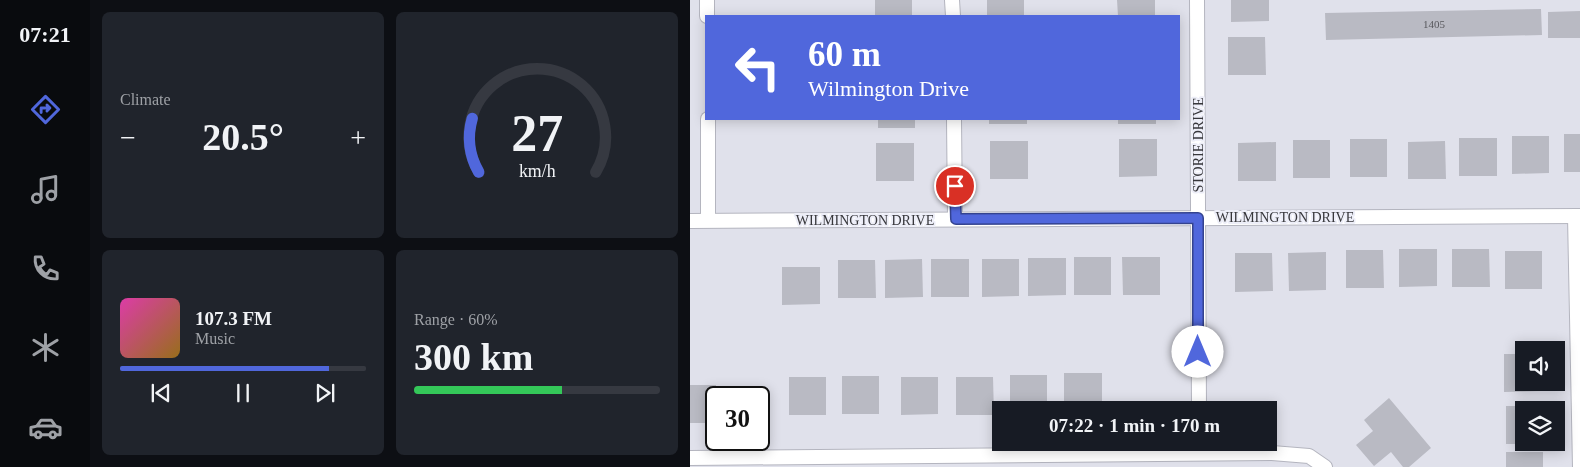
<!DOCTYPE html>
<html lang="en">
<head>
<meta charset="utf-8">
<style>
	:root { --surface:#171b24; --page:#20242c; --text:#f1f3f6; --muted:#9ea1a6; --line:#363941; --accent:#5067dc }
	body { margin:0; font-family:"Times New Roman",serif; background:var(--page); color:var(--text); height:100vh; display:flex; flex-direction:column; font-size:19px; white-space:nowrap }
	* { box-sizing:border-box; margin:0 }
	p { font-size:16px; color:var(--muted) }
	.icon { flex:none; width:28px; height:28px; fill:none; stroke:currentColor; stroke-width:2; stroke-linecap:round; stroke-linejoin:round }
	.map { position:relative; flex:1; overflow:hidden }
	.panel { display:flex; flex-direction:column; gap:12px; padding:12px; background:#0d0f14; width:600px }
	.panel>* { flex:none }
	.top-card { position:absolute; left:15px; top:15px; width:475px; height:105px; border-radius:0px; box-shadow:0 2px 12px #0003; background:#5067dc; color:#fff; overflow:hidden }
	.fabs { position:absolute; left:825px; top:341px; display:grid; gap:10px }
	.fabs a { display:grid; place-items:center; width:50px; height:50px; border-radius:0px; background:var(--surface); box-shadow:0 2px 12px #0003; font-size:25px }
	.speed { position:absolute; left:15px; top:386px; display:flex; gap:10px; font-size:25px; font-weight:700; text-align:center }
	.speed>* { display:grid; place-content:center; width:65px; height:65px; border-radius:50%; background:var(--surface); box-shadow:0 2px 12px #0003; line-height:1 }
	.speed .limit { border:2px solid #111; border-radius:8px; background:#fff; color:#111 }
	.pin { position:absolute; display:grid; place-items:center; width:42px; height:42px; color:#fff; margin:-21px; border:2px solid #fff; border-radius:50%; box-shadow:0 1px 5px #0007 }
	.me { position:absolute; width:55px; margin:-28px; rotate:0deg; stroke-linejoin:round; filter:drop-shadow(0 0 4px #0008) }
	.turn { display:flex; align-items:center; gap:18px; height:105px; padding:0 20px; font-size:22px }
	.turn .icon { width:65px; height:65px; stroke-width:2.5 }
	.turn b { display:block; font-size:35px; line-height:42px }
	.big { font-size:38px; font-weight:600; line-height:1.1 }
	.panel .tile { flex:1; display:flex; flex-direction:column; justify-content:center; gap:8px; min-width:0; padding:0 18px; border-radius:8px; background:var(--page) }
	.panel .dial { align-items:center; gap:0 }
	.dial svg { height:130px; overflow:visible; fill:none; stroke:var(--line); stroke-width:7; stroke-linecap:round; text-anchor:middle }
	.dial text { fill:var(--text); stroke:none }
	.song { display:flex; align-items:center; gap:15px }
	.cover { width:60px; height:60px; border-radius:8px; background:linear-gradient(135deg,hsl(320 70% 55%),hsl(40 70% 35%)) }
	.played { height:5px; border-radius:2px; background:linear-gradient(90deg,var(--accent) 85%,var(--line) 85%) }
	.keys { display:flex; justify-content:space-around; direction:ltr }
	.heat { display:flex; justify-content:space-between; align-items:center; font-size:28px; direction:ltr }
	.charge { height:8px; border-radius:4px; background:linear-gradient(90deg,#34c759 60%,var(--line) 0) }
	.panel .tiles { flex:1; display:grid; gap:12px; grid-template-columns:repeat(2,1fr) }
	.trip { position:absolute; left:302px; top:401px; width:285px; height:50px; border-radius:0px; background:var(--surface); box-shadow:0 2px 12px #0003; font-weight:600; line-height:50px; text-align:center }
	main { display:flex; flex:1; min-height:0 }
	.tabs { display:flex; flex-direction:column; width:90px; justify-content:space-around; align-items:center; background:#090b0e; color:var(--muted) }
	.tabs .icon { width:35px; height:35px }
	.tabs .selected { color:var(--accent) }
	.tabs b { font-size:22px; color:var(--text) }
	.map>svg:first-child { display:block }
	.building { fill:#b9bac3 }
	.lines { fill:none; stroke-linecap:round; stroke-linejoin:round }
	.minor-casing { stroke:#b4b5bf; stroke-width:16 }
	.minor { stroke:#fff; stroke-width:14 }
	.route-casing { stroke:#34438f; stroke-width:12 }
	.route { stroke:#5067dc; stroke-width:9 }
	.labels { text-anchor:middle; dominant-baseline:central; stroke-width:4; stroke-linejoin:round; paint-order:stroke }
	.number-label { font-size:11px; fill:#58585d }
	.street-label { font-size:14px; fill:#37373b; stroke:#edeef8 }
</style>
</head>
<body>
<main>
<nav class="tabs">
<b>07:21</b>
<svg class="icon selected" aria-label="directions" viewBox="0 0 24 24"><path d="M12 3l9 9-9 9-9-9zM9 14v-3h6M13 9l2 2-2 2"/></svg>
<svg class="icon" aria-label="music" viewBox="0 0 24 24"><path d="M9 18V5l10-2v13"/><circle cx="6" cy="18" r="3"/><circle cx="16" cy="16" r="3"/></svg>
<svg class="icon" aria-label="phone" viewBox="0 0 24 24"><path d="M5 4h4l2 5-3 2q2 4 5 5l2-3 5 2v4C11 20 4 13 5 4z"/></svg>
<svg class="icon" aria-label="climate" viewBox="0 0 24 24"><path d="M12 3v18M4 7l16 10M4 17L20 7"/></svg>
<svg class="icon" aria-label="car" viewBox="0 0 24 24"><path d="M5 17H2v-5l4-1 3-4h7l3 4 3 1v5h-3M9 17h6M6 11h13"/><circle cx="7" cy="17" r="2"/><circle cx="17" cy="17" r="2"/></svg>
</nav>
<section class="panel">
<div class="tiles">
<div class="tile"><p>Climate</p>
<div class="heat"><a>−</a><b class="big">20.5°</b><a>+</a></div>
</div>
<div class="tile dial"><svg viewBox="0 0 100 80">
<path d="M14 69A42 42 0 1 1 86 69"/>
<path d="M14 69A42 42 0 0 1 10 36" stroke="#5067dc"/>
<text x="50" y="56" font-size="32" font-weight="700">27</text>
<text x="50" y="72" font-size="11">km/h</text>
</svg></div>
<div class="tile">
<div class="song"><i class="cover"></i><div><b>107.3 FM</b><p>Music</p></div></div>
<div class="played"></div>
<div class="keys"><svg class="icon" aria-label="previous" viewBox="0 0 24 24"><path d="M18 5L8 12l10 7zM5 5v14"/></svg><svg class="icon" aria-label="pause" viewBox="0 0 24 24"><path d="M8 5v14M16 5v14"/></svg><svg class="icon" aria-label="next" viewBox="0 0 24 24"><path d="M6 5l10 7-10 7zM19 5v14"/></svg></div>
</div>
<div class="tile"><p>Range · 60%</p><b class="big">300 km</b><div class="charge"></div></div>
</div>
</section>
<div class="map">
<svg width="890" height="467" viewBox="0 0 890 467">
	<rect width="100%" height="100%" fill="#e0e1eb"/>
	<g class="building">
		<rect x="185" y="0" width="37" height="16"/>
		<rect x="297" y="0" width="37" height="16"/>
		<path d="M427,0H465V16H428Z"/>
		<path d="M541,0H579V21L541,22Z"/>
		<path d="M851,9L852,35L636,40L635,13Z"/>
		<path d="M890,11V38H858V12Z"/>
		<path d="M538,37H575L576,75H538Z"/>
		<rect x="188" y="119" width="37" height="9"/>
		<rect x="299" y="119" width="38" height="5"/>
		<rect x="428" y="119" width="38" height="5"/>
		<rect x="874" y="134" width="16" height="38"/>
		<path d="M822,136H859V173L822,174Z"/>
		<rect x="769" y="138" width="38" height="38"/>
		<path d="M429,139H467V176L429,177Z"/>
		<rect x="660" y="139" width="37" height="38"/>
		<rect x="603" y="140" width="37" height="38"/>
		<rect x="300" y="141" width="38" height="38"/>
		<path d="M755,141L756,179H718V142Z"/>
		<path d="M586,142V181H548V143Z"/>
		<rect x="186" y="143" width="38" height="38"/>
		<path d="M709,249H747V286L709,287Z"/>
		<path d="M762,249H799L800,287H762Z"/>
		<path d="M656,250H693L694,288H656Z"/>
		<rect x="815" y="251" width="37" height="38"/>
		<path d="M636,252V290L599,291L598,253Z"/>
		<path d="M545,253H582L583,291L545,292Z"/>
		<rect x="384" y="257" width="37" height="38"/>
		<path d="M432,257H470V295H433Z"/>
		<path d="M338,258H376V295L338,296Z"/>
		<path d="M232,259L233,297L195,298V260Z"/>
		<rect x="241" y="259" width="38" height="38"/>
		<path d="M292,259H329V296L292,297Z"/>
		<path d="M148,260H185L186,298H148Z"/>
		<path d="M92,267H130V304L92,305Z"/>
		<path d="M814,354H834V382H851V391L814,392Z"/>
		<rect x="374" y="373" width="38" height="37"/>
		<rect x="320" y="375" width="37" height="35"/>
		<rect x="152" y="376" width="37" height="38"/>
		<rect x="99" y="377" width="37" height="38"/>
		<path d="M211,377H248V414L211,415Z"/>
		<path d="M266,377H303L304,415H266Z"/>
		<rect x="0" y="385" width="26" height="38"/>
		<path d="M699,398L741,448L719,467H713L701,452L684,466L666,445L683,431L674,420Z"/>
		<path d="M816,406H853V410H834V444H816Z"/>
		<rect x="816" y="452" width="37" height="15"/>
	</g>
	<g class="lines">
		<defs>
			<g id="minor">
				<path d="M17,0V16"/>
				<path d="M262,0L263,16"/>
				<path d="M507,0L509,410"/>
				<path d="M18,119V220"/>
				<path d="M264,119L265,219"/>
				<path d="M885,216L890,467"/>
				<path d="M0,221L890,216"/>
				<path d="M0,458L582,453L619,456L635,467"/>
			</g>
		</defs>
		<use href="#minor" class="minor-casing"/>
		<use href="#minor" class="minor"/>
	</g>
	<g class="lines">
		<defs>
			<path id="route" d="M265,186L266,219L508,218V352"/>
		</defs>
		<use href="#route" class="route-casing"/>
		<use href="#route" class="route"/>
	</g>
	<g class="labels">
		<g class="number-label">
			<text x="744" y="24">1405</text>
		</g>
		<g class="street-label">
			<text transform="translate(508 145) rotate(-90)">STORIE DRIVE</text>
			<text x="595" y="217">WILMINGTON DRIVE</text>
			<text x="175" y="220">WILMINGTON DRIVE</text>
		</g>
	</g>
</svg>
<div class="fabs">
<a><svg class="icon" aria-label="sound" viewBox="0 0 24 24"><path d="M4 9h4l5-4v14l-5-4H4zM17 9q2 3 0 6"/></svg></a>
<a><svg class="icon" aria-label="layers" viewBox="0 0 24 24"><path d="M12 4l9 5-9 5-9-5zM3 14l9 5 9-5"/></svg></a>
</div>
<div class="speed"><div class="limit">30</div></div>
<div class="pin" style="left:265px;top:186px;background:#d93025"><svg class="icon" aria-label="arrive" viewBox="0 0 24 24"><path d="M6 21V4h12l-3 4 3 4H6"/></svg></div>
<svg class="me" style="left:508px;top:352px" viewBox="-20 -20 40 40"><circle r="19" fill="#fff"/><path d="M0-13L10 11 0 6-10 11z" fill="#5067dc"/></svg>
<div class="trip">07:22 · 1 min · 170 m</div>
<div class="top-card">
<div class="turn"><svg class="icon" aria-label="left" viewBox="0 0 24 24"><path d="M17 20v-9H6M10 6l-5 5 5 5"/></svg><div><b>60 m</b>Wilmington Drive</div></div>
</div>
</div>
</main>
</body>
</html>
